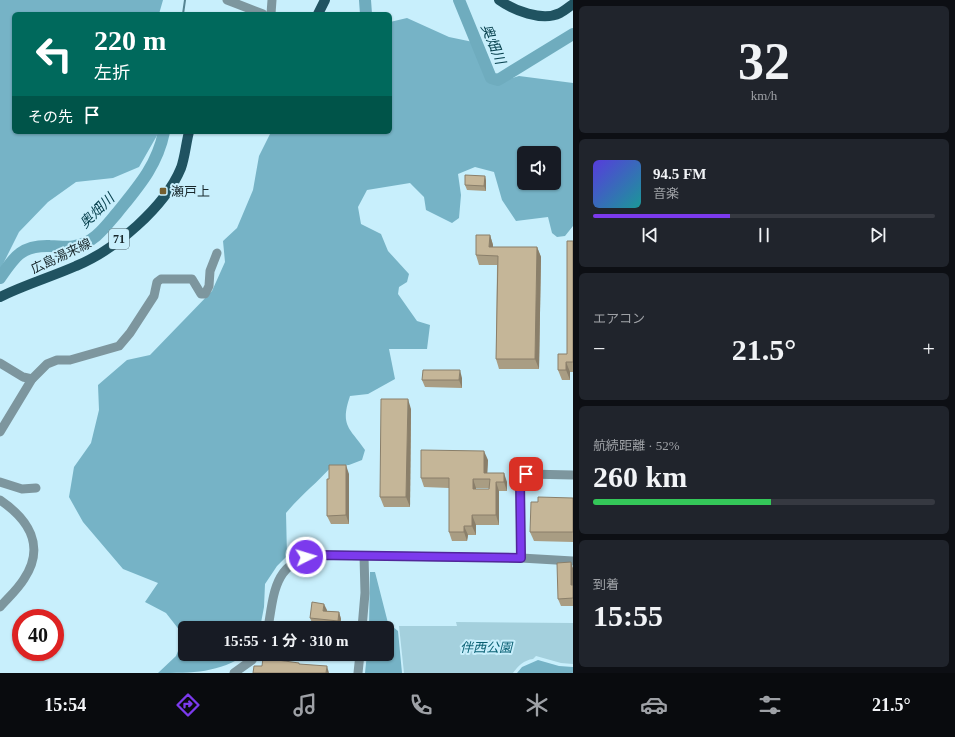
<!DOCTYPE html>
<html lang="ja">
<head>
<meta charset="utf-8">
<style>
	:root { --surface:#171b24; --page:#20242c; --text:#f1f3f6; --muted:#9ea1a6; --line:#363941; --accent:#7c3aed }
	body { margin:0; font-family:"Times New Roman","Noto Sans JP",serif; background:var(--page); color:var(--text); height:100vh; display:flex; flex-direction:column; font-size:15px; white-space:nowrap }
	* { box-sizing:border-box; margin:0 }
	p { font-size:13px; color:var(--muted) }
	.icon { flex:none; width:22px; height:22px; fill:none; stroke:currentColor; stroke-width:2; stroke-linecap:round; stroke-linejoin:round }
	.map { position:relative; flex:1; overflow:hidden }
	.details { display:flex; flex-direction:column; gap:6px; padding:6px; background:#0d0f14; width:382px }
	.details>* { flex:none }
	.banner { position:absolute; left:12px; top:12px; width:380px; height:122px; border-radius:6px; box-shadow:0 1px 3px #0004; background:#00695c; color:#fff; overflow:hidden }
	.fabs { position:absolute; left:517px; top:146px; display:grid; gap:8px }
	.fabs a { display:grid; place-items:center; width:44px; height:44px; border-radius:6px; background:var(--surface); box-shadow:0 1px 3px #0004; font-size:20px }
	.speed { position:absolute; left:12px; top:609px; display:flex; gap:8px; font-size:20px; font-weight:700; text-align:center }
	.speed>* { display:grid; place-content:center; width:52px; height:52px; border-radius:50%; background:var(--surface); box-shadow:0 1px 3px #0004; line-height:1 }
	.speed .limit { border:6px solid #d22; background:#fff; color:#111 }
	.pin { position:absolute; display:grid; place-items:center; width:34px; height:34px; color:#fff; margin:-17px; border-radius:8px; box-shadow:0 2px 6px #0006 }
	.me { position:absolute; width:44px; margin:-22px; rotate:85deg; stroke-linejoin:round; filter:drop-shadow(0 0 3px #0008) }
	.turn { display:flex; align-items:center; gap:14px; height:84px; padding:0 16px; font-size:18px }
	.turn .icon { width:52px; height:52px; stroke-width:2.5 }
	.turn b { display:block; font-size:28px; line-height:34px }
	.then { display:flex; align-items:center; height:38px; padding:0 16px; background:#0003; gap:8px; font-size:15px }
	.big { font-size:30px; font-weight:700; line-height:1.1 }
	.details .tile { flex:1; display:flex; flex-direction:column; justify-content:center; gap:6px; min-width:0; padding:0 14px; border-radius:6px; background:var(--page) }
	.details .dial { align-items:center; gap:0 }
	.dial b { font-size:52px; line-height:1 }
	.song { display:flex; align-items:center; gap:12px }
	.cover { width:48px; height:48px; border-radius:6px; background:linear-gradient(135deg,hsl(250 70% 55%),hsl(180 70% 35%)) }
	.played { height:4px; border-radius:2px; background:linear-gradient(90deg,var(--accent) 40%,var(--line) 40%) }
	.keys { display:flex; justify-content:space-around; direction:ltr }
	.heat { display:flex; justify-content:space-between; align-items:center; font-size:22px; direction:ltr }
	.charge { height:6px; border-radius:3px; background:linear-gradient(90deg,#34c759 52%,var(--line) 0) }
	.trip { position:absolute; left:178px; top:621px; width:216px; height:40px; border-radius:6px; background:var(--surface); box-shadow:0 1px 3px #0004; font-weight:700; line-height:40px; text-align:center }
	.menu { display:flex; height:64px; justify-content:space-around; align-items:center; background:#090b0e; color:var(--muted) }
	.menu .icon { width:28px; height:28px }
	.menu .on { color:var(--accent) }
	.menu b { font-size:18px; color:var(--text) }
	main { display:flex; flex:1; min-height:0 }
	.map>svg:first-child { display:block }
	.green { fill:#a4d0dd }
	.forest { fill:#76b3c6; fill-rule:evenodd }
	.lines { fill:none; stroke-linecap:round; stroke-linejoin:round }
	.stream { stroke:#558492; stroke-width:2 }
	.river { stroke:#6facbe; stroke-width:12 }
	.minor { stroke:#7d969e; stroke-width:9 }
	.major { stroke:#205361; stroke-width:10 }
	.wall { fill:#a99d83; fill-rule:evenodd }
	.shaded-wall { fill:#8a7f6a }
	.building { fill:#c5b698; stroke:#8a7f6a; fill-rule:evenodd }
	.route-casing { stroke:#51269a; stroke-width:10 }
	.route { stroke:#7c3aed; stroke-width:7 }
	.poi-dot { fill:#755f2f; stroke:#c8effc; stroke-width:1.5 }
	.labels { text-anchor:middle; dominant-baseline:central; stroke-width:4; stroke-linejoin:round; paint-order:stroke }
	.shield { fill:#c8effc; stroke:#4d636a; stroke-width:1 }
	.shield-label { font-size:12px; font-weight:bold; fill:#18272b }
	.poi-label { font-size:13px; fill:#18272b; stroke:#c8effc; text-anchor:start }
	.street-label { font-size:13px; fill:#18272b; stroke:#c8effc }
	.park-label { font-size:13px; font-style:italic; fill:#0a6073; stroke:#c8effc }
	.water-label { font-size:14px; font-style:italic; fill:#07414e; stroke:#c8effc }
</style>
</head>
<body>
<main>
<div class="map">
<svg width="573" height="673" viewBox="0 0 573 673">
	<rect width="100%" height="100%" fill="#c8effc"/>
	<path class="green" d="M456,622L573,623V664L561,663L536,656L533,659C524,660 518,666 513,673H404L399,626H457Z"/>
	<g class="forest">
		<path d="M0,0H163L159,14H14V132H159L139,167L113,178L76,182L48,202L19,232L0,270Z"/>
		<path d="M407,18L449,37L473,42L482,70L498,82L519,76L573,83V226L565,236L557,237L552,233L548,217L516,221L502,200L494,172L475,167L458,174L461,195L459,218L452,223L426,210L424,197L410,183L367,190L358,207L361,224L381,234L388,251L409,274L407,282L399,287L398,294L417,321L430,325L427,349H389L395,379L368,394L350,396C340,426 349,427 365,450L362,460L349,465L332,466C317,483 301,495 286,513L287,556L277,566L265,584L264,607L260,628H185V654H247C219,673 193,673 158,673L176,656L184,636L166,613L145,602L158,583L123,569L83,522L69,497L74,467L91,443L99,410L98,385L127,360L150,355L212,291L225,262L223,241L237,228L253,190L259,156L271,132H390V22ZM524,153H554V183H524Z"/>
		<path d="M370,572H375L388,623L398,631L402,673H365L367,654H387V628H369Z"/>
		<path d="M538,660L559,666L573,667V673H517L522,667Z"/>
	</g>
	<g class="lines">
		<path class="stream" d="M183,14L185,0"/>
		<g class="river">
			<path d="M365,0L366,14"/>
			<path d="M459,0L491,78L498,80L573,34"/>
			<path d="M0,278C15,256 22,245 50,246C58,246 67,248 75,246C94,243 105,227 117,213C138,187 157,166 164,132"/>
		</g>
		<g class="minor">
			<path d="M227,0L263,14"/>
			<path d="M271,14L272,0"/>
			<path d="M0,363L23,377L32,379"/>
			<path d="M0,432L32,379L47,364L57,360H70L119,346L130,333L154,296L157,282L161,279H192L201,294H205L209,286L210,271L217,253"/>
			<path d="M0,482L22,489L36,488"/>
			<path d="M0,500C28,519 46,546 24,579C18,589 8,598 0,607"/>
			<path d="M521,558L520,480L526,474L573,475"/>
			<path d="M268,628C274,593 274,562 316,555L521,558L573,561"/>
			<path d="M362,628L365,593L364,556"/>
			<path d="M234,673L252,660L256,654"/>
			<path d="M358,673L360,654"/>
		</g>
		<g class="major">
			<path d="M499,0C513,10 542,22 560,13C564,11 569,7 573,4"/>
			<path d="M318,14L325,0"/>
			<path d="M0,297C24,285 51,277 76,266C115,250 165,207 181,168C185,157 186,143 189,132"/>
		</g>
	</g>
	<g class="wall">
		<path d="M485,176L486,181V191L467,190L465,185Z"/>
		<path d="M490,235L493,245V247H537L541,257L539,369H499L496,359L497,265H479L476,255Z"/>
		<path d="M573,241V372H570V380H562L558,370L567,354Z"/>
		<path d="M462,378V388L425,387L422,380Z"/>
		<path d="M411,409L410,507H384L380,497Z"/>
		<path d="M488,460L487,473L507,482V491H499V525H476V535H468L467,541H452L449,532V488L424,487L421,478ZM476,488H489V489H476Z"/>
		<path d="M349,474V524H331L327,516L329,479Z"/>
		<path d="M573,498V542L534,541L530,532Z"/>
		<path d="M573,568V606H561L558,599Z"/>
		<path d="M327,610V611L339,612L341,619L340,628L313,625L310,618Z"/>
	</g>
	<g class="shaded-wall">
		<path d="M485,176L486,181V191L484,186Z"/>
		<path d="M490,235L493,245V256L489,247Z"/>
		<path d="M537,247L541,257L539,369L535,359Z"/>
		<path d="M566,362L570,372V380L566,370Z"/>
		<path d="M460,370L462,378V388L459,380Z"/>
		<path d="M408,399L411,409L410,507L406,497Z"/>
		<path d="M484,451L488,460L487,479L484,473Z"/>
		<path d="M346,465L349,474V524L346,515Z"/>
		<path d="M504,473L507,482V491L504,482Z"/>
		<path d="M473,479L476,488V498L473,489Z"/>
		<path d="M496,482L499,491V525L496,515Z"/>
		<path d="M472,515L476,525V535L472,526Z"/>
		<path d="M464,526L468,535L467,541L464,532Z"/>
		<path d="M571,562L573,568V590L571,585Z"/>
		<path d="M324,604L327,610L326,617L323,611Z"/>
		<path d="M339,612L341,619L340,628L338,621Z"/>
		<path d="M327,666L329,673H326Z"/>
	</g>
	<g class="building">
		<path d="M465,175L485,176L484,186L465,185Z"/>
		<path d="M476,235H490L489,247H537L535,359H496L498,256L476,255Z"/>
		<path d="M567,241H573V362H566V370H558V354H567Z"/>
		<path d="M423,370H460L459,380H422Z"/>
		<path d="M381,399H408L406,497H380Z"/>
		<path d="M421,450L484,451V473H504V482H496V515H472V526H464V532H449V478H421ZM473,479H490L489,489H473Z"/>
		<path d="M329,465H346V515L327,516V479H329Z"/>
		<path d="M538,497L573,498V532H530L531,502H538Z"/>
		<path d="M571,562V585H573V598L558,599L557,563Z"/>
		<path d="M312,602L324,604L323,611L339,612L338,621L310,618Z"/>
		<path d="M263,658L299,663V664L327,666L326,673H253L254,666H262Z"/>
	</g>
	<g class="lines">
		<defs>
			<path id="route" d="M306,557L316,555L521,558L520,480L526,474"/>
		</defs>
		<use href="#route" class="route-casing"/>
		<use href="#route" class="route"/>
	</g>
	<rect class="poi-dot" x="159" y="187" width="8" height="8" rx="2"/>
	<g class="labels">
		<rect class="shield" x="109" y="229" width="20" height="20" rx="3"/>
		<g class="shield-label">
			<text x="119" y="239">71</text>
		</g>
		<g class="poi-label">
			<text x="171" y="191">瀬戸上</text>
		</g>
		<g class="street-label">
			<text transform="translate(61 256) rotate(-25)">広島湯来線</text>
		</g>
		<g class="park-label">
			<text x="486" y="647">伴西公園</text>
		</g>
		<g class="water-label">
			<text transform="translate(493 44) rotate(68)">奥畑川</text>
			<text transform="translate(97 211) rotate(-45)">奥畑川</text>
		</g>
	</g>
</svg>
<div class="fabs">
<a><svg class="icon" aria-label="sound" viewBox="0 0 24 24"><path d="M4 9h4l5-4v14l-5-4H4zM17 9q2 3 0 6"/></svg></a>
</div>
<div class="speed"><div class="limit">40</div></div>
<div class="pin" style="left:526px;top:474px;background:#d93025"><svg class="icon" aria-label="arrive" viewBox="0 0 24 24"><path d="M6 21V4h12l-3 4 3 4H6"/></svg></div>
<svg class="me" style="left:306px;top:557px" viewBox="-20 -20 40 40"><circle r="17" fill="#7c3aed" stroke="#fff" stroke-width="3"/><path d="M0-11L8 9 0 5-8 9z" fill="#fff"/></svg>
<div class="trip">15:55 · 1 分 · 310 m</div>
<div class="banner">
<div class="turn"><svg class="icon" aria-label="left" viewBox="0 0 24 24"><path d="M17 20v-9H6M10 6l-5 5 5 5"/></svg><div><b>220 m</b>左折</div></div>
<div class="then">その先<svg class="icon" aria-label="arrive" viewBox="0 0 24 24"><path d="M6 21V4h12l-3 4 3 4H6"/></svg></div>
</div>
</div>
<section class="details">
<div class="tile dial"><b>32</b><p>km/h</p></div>
<div class="tile">
<div class="song"><i class="cover"></i><div><b>94.5 FM</b><p>音楽</p></div></div>
<div class="played"></div>
<div class="keys"><svg class="icon" aria-label="previous" viewBox="0 0 24 24"><path d="M18 5L8 12l10 7zM5 5v14"/></svg><svg class="icon" aria-label="pause" viewBox="0 0 24 24"><path d="M8 5v14M16 5v14"/></svg><svg class="icon" aria-label="next" viewBox="0 0 24 24"><path d="M6 5l10 7-10 7zM19 5v14"/></svg></div>
</div>
<div class="tile"><p>エアコン</p>
<div class="heat"><a>−</a><b class="big">21.5°</b><a>+</a></div>
</div>
<div class="tile"><p>航続距離 · 52%</p><b class="big">260 km</b><div class="charge"></div></div>
<div class="tile"><p>到着</p><b class="big">15:55</b></div>
</section>
</main>
<nav class="menu">
<b>15:54</b>
<svg class="icon on" aria-label="directions" viewBox="0 0 24 24"><path d="M12 3l9 9-9 9-9-9zM9 14v-3h6M13 9l2 2-2 2"/></svg>
<svg class="icon" aria-label="music" viewBox="0 0 24 24"><path d="M9 18V5l10-2v13"/><circle cx="6" cy="18" r="3"/><circle cx="16" cy="16" r="3"/></svg>
<svg class="icon" aria-label="phone" viewBox="0 0 24 24"><path d="M5 4h4l2 5-3 2q2 4 5 5l2-3 5 2v4C11 20 4 13 5 4z"/></svg>
<svg class="icon" aria-label="climate" viewBox="0 0 24 24"><path d="M12 3v18M4 7l16 10M4 17L20 7"/></svg>
<svg class="icon" aria-label="car" viewBox="0 0 24 24"><path d="M5 17H2v-5l4-1 3-4h7l3 4 3 1v5h-3M9 17h6M6 11h13"/><circle cx="7" cy="17" r="2"/><circle cx="17" cy="17" r="2"/></svg>
<svg class="icon" aria-label="filters" viewBox="0 0 24 24"><path d="M4 7h16M4 17h16"/><circle cx="9" cy="7" r="2"/><circle cx="15" cy="17" r="2"/></svg>
<b>21.5°</b>
</nav>
</body>
</html>
